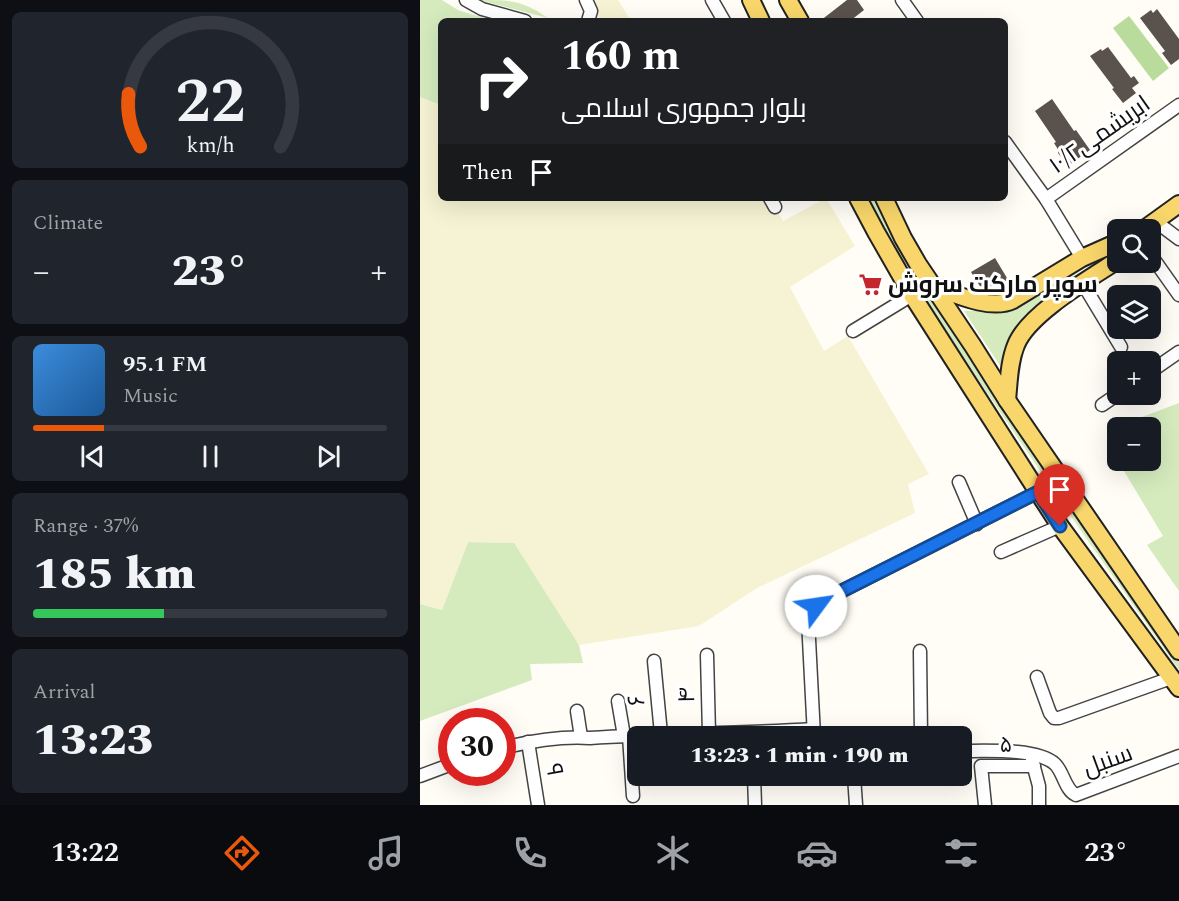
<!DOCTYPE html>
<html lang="en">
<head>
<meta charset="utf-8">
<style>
	:root { --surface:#171b24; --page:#20242c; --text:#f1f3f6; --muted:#9ea1a6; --line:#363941; --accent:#ea580c }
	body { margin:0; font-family:Spectral,Cairo,serif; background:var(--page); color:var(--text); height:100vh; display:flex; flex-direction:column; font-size:22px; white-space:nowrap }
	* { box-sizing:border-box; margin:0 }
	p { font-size:20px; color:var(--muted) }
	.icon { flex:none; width:33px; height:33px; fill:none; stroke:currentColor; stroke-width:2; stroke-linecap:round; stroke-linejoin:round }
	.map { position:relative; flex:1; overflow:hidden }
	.sheet { display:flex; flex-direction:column; gap:12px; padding:12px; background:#0d0f14; width:420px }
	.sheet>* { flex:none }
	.top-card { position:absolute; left:18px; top:18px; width:570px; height:183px; border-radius:9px; box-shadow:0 6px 24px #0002; background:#202124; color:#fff; overflow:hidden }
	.tools { position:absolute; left:687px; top:219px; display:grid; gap:12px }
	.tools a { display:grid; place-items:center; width:54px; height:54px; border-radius:9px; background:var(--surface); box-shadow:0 6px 24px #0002; font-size:30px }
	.speed { position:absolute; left:18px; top:708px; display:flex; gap:12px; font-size:30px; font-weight:700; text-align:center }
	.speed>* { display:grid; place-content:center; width:78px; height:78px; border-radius:50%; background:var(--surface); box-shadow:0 6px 24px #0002; line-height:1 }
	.speed .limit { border:9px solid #d22; background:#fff; color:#111 }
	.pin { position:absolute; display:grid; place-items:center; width:51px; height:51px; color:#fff; margin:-62px -26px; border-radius:50% 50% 50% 0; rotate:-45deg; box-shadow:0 0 6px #0007 }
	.pin .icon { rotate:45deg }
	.me { position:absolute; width:66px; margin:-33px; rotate:59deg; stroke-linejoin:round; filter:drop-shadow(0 0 4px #0008) }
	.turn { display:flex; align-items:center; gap:21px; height:126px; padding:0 24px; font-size:27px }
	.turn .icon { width:78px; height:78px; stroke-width:2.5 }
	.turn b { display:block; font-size:42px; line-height:51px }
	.then { display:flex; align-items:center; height:57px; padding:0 24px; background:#0003; gap:12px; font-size:22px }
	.big { font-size:45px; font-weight:800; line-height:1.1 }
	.sheet .tile { flex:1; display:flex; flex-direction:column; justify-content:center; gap:9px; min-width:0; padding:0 21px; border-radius:9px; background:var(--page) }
	.sheet .dial { align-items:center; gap:0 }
	.dial svg { height:156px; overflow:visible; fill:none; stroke:var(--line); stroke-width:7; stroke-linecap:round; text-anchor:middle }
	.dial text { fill:var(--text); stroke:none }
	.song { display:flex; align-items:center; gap:18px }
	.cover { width:72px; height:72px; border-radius:9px; background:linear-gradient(135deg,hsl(210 70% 55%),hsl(210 70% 35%)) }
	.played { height:6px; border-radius:3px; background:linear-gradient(90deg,var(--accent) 20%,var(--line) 20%) }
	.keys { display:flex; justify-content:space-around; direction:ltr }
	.heat { display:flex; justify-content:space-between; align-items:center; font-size:33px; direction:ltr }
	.charge { height:9px; border-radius:4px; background:linear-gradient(90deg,#34c759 37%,var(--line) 0) }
	.trip { position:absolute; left:207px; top:726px; width:345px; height:60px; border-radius:9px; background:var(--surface); box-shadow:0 6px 24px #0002; font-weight:800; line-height:60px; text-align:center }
	.tab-bar { display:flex; height:96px; justify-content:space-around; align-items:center; background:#090b0e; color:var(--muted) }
	.tab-bar .icon { width:42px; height:42px }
	.tab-bar .active { color:var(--accent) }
	.tab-bar b { font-size:27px; color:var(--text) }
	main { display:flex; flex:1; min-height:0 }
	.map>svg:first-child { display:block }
	.farmland { fill:#f6f3d4 }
	.green { fill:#d5ebbd }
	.forest { fill:#b9dc9c }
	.building { fill:#5a524d }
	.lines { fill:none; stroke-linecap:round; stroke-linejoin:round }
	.minor-casing { stroke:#444; stroke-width:15 }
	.major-casing { stroke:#222; stroke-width:20 }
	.minor { stroke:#fff; stroke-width:12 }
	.major { stroke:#f9d66b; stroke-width:16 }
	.route-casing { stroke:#114b97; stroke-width:15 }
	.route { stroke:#1a73e8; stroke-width:10 }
	.labels { text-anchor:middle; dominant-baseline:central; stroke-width:6; stroke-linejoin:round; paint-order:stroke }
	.street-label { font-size:24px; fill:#111; stroke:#fff }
	.poi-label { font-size:24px; font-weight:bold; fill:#111; stroke:#fff; text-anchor:start }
</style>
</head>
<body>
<main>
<section class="sheet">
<div class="tile dial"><svg viewBox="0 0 100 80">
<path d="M14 69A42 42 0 1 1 86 69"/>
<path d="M14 69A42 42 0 0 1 8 42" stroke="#ea580c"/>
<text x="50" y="56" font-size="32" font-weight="700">22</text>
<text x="50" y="72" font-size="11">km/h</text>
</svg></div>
<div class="tile"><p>Climate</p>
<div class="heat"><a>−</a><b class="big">23°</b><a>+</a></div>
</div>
<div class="tile">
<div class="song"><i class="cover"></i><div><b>95.1 FM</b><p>Music</p></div></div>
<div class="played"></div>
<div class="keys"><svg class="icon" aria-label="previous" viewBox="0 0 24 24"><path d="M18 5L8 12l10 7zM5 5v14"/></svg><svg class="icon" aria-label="pause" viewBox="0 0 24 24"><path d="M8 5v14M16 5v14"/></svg><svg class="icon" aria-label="next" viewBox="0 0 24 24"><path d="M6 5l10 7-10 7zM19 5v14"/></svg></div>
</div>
<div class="tile"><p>Range · 37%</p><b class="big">185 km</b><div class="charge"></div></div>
<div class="tile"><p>Arrival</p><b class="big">13:23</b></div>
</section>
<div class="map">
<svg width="759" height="805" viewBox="0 0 759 805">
	<rect width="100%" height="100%" fill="#fffdf5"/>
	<g class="farmland">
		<path d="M175,0H198L211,21H180Z"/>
		<path d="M0,97L21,105V198H350L363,221L406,198L435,246L370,287L404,351L428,336L509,474L488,484L495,513L337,588L279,626L159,645L93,543L48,542L22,610L0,604Z"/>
	</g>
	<g class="green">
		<path d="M0,0H22L38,10L73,21H21V105L0,97Z"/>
		<path d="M59,0C90,0 102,0 128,18Z"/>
		<path d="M448,198H457L725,615L759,661V670L657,525L555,375L478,255Z"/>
		<path d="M697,251V255L622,306L583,370L544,311L593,310Z"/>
		<path d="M759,403V591L727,545L743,536L698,461L730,460V428H698L697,459L689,445L690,429Z"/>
		<path d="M48,542L94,543L159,645L163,663L110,664L112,680L0,721V604L22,610Z"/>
	</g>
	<path class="forest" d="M709,16L749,68L733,81L693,28Z"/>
	<g class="building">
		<path d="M427,0H437L444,10L430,21H400Z"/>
		<path d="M737,9L759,39V59L751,65L742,53L745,51L720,18L731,10L733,13Z"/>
		<path d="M688,47L711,78L714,76L719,83L712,88L716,93L703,103L692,89L694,88L670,56L681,49L682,51Z"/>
		<path d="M632,99L654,131L656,130L670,150L649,165L646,160L644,161L638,153L639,151L634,143L636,142L615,111Z"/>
		<path d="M575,258L593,288L582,292L563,291L551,272Z"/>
	</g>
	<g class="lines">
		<defs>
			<g id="minor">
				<path d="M46,0L62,9L105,21"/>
				<path d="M166,0L171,11L168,21"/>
				<path d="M292,0L304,21"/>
				<path d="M482,0L497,21"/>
				<path d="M585,142L626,199L662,258"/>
				<path d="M350,198L355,207"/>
				<path d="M626,199L759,105"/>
				<path d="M735,221L759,239"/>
				<path d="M730,254L759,295"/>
				<path d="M663,284L701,347"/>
				<path d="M433,331L492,295"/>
				<path d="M730,372L759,352"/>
				<path d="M682,405L698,394"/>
				<path d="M539,482L557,524"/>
				<path d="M581,552L640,526"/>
				<path d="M500,651L501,736"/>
				<path d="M287,655L289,734"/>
				<path d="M234,661L241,734"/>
				<path d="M617,677L630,713L634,718H639L751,678"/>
				<path d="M198,701L204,736"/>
				<path d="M157,711L161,737"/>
				<path d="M209,736L213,796"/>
				<path d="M394,736L388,620L396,606L404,600L618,492"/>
				<path d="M108,742L118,805"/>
				<path d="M82,748C111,741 142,736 170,738C244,733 319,734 393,729"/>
				<path d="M542,751C566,751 617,748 635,764C644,773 645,790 656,795L759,756"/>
				<path d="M612,760L619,786V805"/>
				<path d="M0,776L32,764"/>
				<path d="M334,776L335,805"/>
				<path d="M434,776L436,805"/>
				<path d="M565,805L561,766H614"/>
			</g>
			<g id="major">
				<path d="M331,0L341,21"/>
				<path d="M368,0L380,21"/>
				<path d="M438,198L456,232L492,295L618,492L640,526L759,688"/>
				<path d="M464,198L483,238L498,264L553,346L587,400L759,651"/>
				<path d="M723,230L759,204"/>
				<path d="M513,286C535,294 571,311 593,300L662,258L698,242"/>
				<path d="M587,400C589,381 589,362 596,345C608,314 669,279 698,260"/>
			</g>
		</defs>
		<use href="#minor" class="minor-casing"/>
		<use href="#major" class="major-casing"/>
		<use href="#minor" class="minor"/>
		<use href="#major" class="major"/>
	</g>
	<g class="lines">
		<defs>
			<path id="route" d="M396,606L404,600L618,492L640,526"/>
		</defs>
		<use href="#route" class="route-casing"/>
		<use href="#route" class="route"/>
	</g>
	<defs>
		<symbol id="supermarket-bare" viewBox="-9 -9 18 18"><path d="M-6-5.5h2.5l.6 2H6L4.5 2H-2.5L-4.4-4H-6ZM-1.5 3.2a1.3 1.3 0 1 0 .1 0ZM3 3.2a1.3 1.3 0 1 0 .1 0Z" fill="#c4262e" stroke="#fff" stroke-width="2.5" paint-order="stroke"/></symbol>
	</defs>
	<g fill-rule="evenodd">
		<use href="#supermarket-bare" x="434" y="268" width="33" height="33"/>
	</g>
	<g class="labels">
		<g class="street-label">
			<text transform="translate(680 135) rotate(-35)">۱۰/۲ابریشمی</text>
			<text transform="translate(267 695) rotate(-91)">۴</text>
			<text transform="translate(217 700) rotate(-96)">۶</text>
			<text transform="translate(586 745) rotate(-1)">۵</text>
			<text transform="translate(688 761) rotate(-20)">سنبل</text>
			<text transform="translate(134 770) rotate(80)">۹</text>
		</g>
		<g class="poi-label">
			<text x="468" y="285">سوپر مارکت سروش</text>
		</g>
	</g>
</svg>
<div class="tools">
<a><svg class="icon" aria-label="search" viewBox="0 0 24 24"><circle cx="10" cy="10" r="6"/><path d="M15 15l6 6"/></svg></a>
<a><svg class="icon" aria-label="layers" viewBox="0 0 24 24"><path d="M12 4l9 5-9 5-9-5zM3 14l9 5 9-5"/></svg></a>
<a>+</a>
<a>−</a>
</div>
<div class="speed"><div class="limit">30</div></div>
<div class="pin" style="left:640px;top:526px;background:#d93025"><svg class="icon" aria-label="arrive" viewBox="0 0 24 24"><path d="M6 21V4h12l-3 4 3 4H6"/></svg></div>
<svg class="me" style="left:396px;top:606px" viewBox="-20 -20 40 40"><circle r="19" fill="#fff"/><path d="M0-13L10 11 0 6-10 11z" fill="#1a73e8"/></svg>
<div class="trip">13:23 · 1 min · 190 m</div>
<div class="top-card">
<div class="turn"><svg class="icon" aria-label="right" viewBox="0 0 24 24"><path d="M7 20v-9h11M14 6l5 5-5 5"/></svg><div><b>160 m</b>بلوار جمهوری اسلامی</div></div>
<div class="then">Then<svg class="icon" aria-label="arrive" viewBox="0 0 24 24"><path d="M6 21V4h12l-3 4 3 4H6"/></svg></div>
</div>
</div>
</main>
<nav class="tab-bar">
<b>13:22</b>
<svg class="icon active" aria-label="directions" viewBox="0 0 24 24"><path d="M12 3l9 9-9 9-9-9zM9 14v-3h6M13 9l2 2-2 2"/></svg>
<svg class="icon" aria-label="music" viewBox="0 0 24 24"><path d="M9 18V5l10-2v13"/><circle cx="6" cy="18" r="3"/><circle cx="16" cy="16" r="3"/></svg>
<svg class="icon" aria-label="phone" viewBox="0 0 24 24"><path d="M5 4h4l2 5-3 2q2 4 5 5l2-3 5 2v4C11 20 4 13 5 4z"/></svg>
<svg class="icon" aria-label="climate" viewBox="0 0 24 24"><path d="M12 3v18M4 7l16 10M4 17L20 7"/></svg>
<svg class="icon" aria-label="car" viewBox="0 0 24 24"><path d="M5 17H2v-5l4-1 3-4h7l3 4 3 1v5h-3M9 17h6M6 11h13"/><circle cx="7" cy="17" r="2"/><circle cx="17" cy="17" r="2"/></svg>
<svg class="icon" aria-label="filters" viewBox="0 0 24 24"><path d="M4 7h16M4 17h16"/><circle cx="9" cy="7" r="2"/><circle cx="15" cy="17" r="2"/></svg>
<b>23°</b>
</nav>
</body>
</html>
